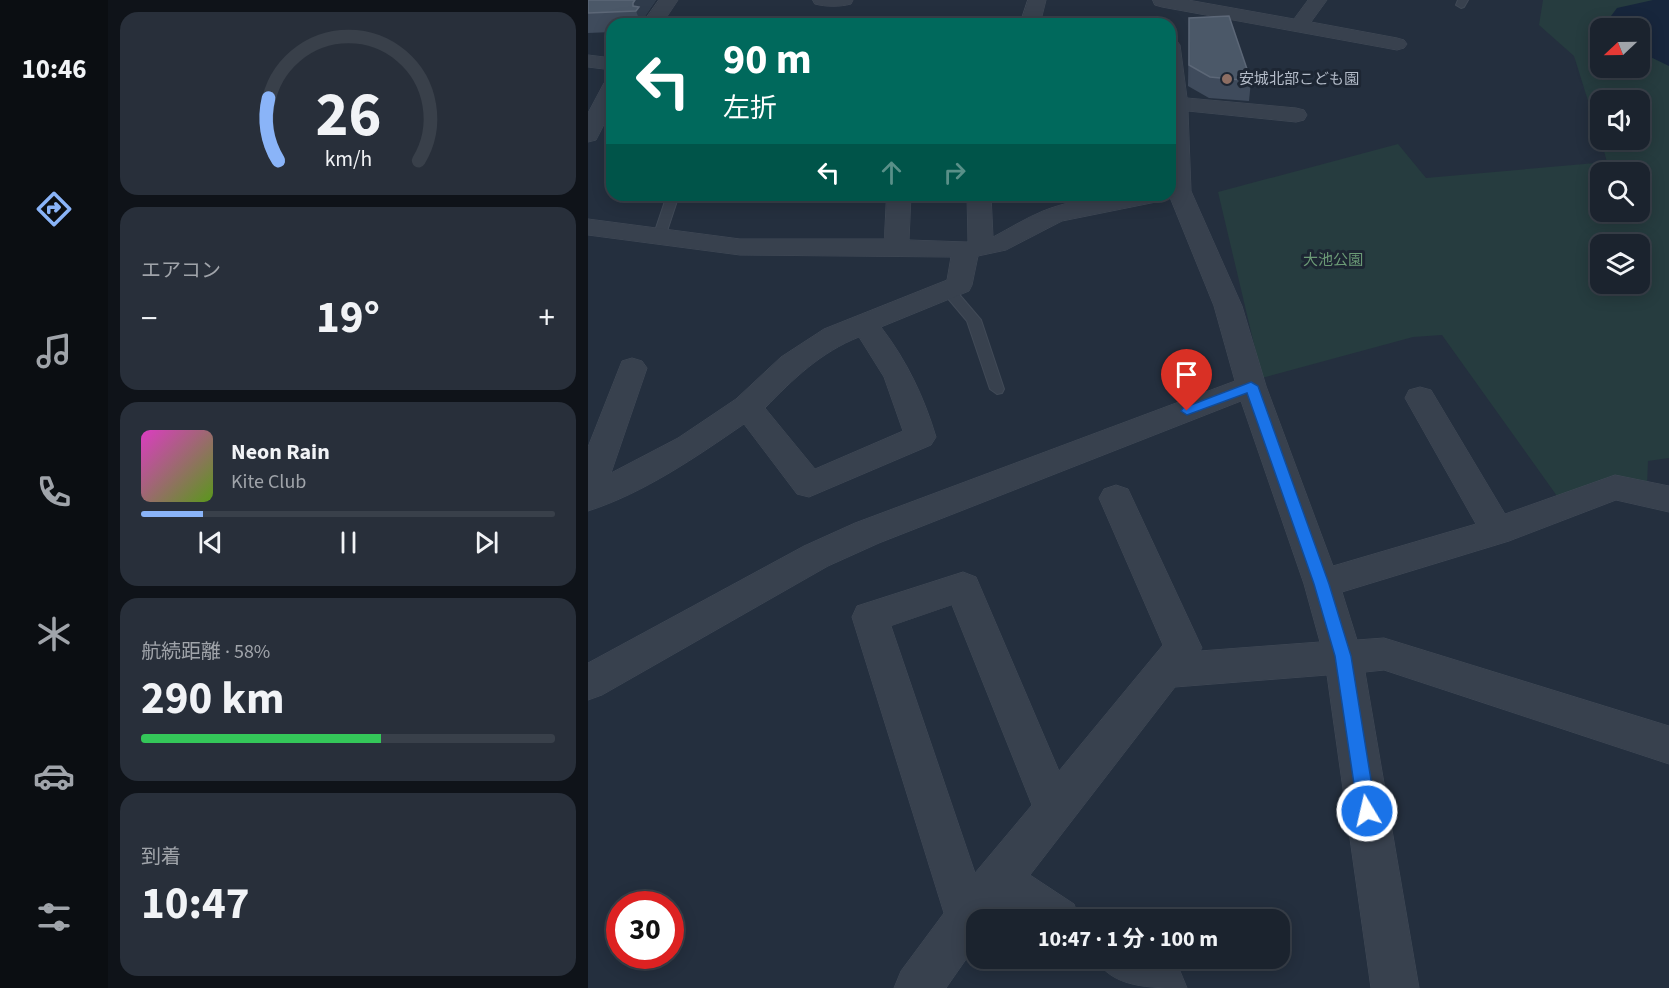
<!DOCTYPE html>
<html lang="ja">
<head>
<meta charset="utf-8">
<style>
	:root { --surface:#1b232e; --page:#282f3a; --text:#f1f3f6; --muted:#a0a4aa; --line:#39404a; --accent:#8ab4f8 }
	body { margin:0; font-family:"Source Sans 3","Noto Sans JP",sans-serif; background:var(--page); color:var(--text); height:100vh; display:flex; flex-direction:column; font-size:22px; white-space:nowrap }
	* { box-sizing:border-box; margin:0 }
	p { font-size:20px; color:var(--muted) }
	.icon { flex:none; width:33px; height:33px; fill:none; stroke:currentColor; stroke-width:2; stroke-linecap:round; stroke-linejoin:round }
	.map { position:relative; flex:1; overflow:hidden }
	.panel { display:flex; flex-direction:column; gap:12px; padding:12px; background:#0f1319; width:480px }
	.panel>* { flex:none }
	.banner { position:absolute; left:18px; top:18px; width:570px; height:183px; border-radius:18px; box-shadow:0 3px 15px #0003,0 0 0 2px var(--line); background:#00695c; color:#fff; overflow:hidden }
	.needle { width:39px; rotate:248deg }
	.fabs { position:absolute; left:1002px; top:18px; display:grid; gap:12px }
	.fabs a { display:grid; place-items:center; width:60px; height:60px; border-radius:12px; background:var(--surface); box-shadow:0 3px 15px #0003,0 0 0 2px var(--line); font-size:30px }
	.speed { position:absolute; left:18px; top:891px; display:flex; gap:12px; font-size:30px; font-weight:700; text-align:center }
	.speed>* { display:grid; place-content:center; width:78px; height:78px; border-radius:50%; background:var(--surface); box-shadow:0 3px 15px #0003,0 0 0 2px var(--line); line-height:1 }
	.speed .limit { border:9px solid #d22; background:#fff; color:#111 }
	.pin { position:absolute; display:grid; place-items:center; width:51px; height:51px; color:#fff; margin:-62px -26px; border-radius:50% 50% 50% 0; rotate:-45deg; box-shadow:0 0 6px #0007 }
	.pin .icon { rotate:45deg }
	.me { position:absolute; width:66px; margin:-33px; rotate:351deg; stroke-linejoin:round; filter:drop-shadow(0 0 4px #0008) }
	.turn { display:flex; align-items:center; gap:21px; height:126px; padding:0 18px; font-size:27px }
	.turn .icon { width:78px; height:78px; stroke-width:2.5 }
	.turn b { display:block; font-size:42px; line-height:51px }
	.lanes { display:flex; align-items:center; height:57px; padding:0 18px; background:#0003; justify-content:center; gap:30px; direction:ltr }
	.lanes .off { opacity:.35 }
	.big { font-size:45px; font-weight:700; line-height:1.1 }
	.panel .widget { flex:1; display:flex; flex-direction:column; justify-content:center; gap:9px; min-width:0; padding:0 21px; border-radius:18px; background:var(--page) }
	.panel .dial { align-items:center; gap:0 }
	.dial svg { height:156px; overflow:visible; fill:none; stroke:var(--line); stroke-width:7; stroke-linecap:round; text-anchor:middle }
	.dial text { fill:var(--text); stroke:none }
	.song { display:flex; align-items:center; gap:18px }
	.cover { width:72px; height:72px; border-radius:9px; background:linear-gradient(135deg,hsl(310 70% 55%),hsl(90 70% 35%)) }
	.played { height:6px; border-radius:3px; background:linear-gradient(90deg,var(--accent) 15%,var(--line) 15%) }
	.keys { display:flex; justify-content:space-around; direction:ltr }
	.heat { display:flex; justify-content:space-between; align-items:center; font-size:33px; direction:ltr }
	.charge { height:9px; border-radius:4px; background:linear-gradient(90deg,#34c759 58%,var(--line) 0) }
	.trip { position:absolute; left:378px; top:909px; width:324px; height:60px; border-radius:18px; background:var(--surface); box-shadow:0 3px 15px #0003,0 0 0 2px var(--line); font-weight:700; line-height:60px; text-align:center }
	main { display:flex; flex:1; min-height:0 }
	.tabs { display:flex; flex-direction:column; width:108px; justify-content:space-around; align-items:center; background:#0b0e12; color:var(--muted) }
	.tabs .icon { width:42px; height:42px }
	.tabs .current { color:var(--accent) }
	.tabs b { font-size:27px; color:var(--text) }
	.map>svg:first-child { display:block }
	.green { fill:#263c3f; fill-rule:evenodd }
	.water { fill:#17263c }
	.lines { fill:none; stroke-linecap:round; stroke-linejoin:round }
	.service-casing { stroke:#414a57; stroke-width:2 }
	.minor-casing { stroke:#414a57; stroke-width:1 }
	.service { fill:#38414e; fill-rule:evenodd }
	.minor { fill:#38414e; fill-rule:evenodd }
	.wall { fill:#3f4b5c }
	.shaded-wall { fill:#2f3b4b }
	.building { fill:#4b5868; stroke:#5c6777; stroke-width:1.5 }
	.route { fill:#1a73e8; stroke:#114b97; stroke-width:1.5 }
	.education-dot { fill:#8d6e63; stroke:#1d2633; stroke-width:2 }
	.labels { text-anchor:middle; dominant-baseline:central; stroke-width:6; stroke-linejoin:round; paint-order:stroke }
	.far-poi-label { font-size:15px; fill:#b4bcc9; stroke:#1d2633; text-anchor:start }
	.far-park-label { font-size:15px; fill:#6b9a76; stroke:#1d2633 }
</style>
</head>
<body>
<main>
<nav class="tabs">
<b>10:46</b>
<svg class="icon current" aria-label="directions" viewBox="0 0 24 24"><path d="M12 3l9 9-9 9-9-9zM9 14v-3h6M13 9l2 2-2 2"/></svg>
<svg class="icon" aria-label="music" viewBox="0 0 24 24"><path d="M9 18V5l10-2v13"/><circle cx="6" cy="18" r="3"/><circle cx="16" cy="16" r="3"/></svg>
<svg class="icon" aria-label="phone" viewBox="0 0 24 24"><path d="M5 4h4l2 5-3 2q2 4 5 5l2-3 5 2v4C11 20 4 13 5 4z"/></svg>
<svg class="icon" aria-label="climate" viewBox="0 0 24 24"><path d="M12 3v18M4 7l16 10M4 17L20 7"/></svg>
<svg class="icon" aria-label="car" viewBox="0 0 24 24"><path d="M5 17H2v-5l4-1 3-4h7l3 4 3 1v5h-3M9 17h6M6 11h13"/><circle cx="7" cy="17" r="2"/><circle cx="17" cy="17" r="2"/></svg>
<svg class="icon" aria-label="filters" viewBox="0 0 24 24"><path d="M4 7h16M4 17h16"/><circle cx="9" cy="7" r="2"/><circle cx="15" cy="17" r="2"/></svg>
</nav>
<section class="panel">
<div class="widget dial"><svg viewBox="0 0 100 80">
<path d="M14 69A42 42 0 1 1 86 69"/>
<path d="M14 69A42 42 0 0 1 9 37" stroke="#8ab4f8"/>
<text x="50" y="56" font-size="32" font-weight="700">26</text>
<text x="50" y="72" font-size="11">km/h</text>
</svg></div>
<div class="widget"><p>エアコン</p>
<div class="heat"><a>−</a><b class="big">19°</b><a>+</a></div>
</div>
<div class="widget">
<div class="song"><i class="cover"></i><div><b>Neon Rain</b><p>Kite Club</p></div></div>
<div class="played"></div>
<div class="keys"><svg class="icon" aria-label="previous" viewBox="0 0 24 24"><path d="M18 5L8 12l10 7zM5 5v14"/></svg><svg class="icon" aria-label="pause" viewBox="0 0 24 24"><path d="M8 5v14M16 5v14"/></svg><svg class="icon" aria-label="next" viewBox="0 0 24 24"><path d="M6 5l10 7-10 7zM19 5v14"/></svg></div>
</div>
<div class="widget"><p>航続距離 · 58%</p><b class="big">290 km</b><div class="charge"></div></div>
<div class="widget"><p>到着</p><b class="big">10:47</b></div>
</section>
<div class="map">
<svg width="1081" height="988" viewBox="0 0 1081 988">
	<rect width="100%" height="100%" fill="#242f3e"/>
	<path class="green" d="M955,0H1081V458L1060,461L1059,486L979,510L854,335L825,337L674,378L630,192L810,144L838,178L1019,162L1013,140H1052V100H1012V139L986,56L951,25ZM1012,28H1052V68H1012ZM1012,172H1052V212H1012ZM1012,244H1052V284H1012Z"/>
	<path class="water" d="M1065,0H1081V66L1052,52V28H1025L1020,20L1029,8Z"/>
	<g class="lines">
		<defs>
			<g id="service">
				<path d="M870,0H880L876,7L873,8L868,5Z"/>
				<path d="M79,195H91L77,237L71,241L65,237Z"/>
				<path d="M359,285L364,286L393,320L416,389L414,393L409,394L402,389L379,321L352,289Z"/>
			</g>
			<g id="minor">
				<path d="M71,0H90L74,24H54Z"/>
				<path d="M225,0H265L263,4C252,7 238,7 227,4Z"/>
				<path d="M440,0H458L452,24H432Z"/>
				<path d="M565,0H600L706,19L720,0H739L723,22L809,38L816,40L819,44L816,48L809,50L574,7L567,5Z"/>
				<path d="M582,39L589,41L592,45L599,98L708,108L716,110L719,115L716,120L708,122L600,111L603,191L654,306L678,386L745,566L888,524L817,398L821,390L832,387L843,390L917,514L1027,475L1081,486V512L1028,500L921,541L754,592L769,640L796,638L1081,726V764L796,670L777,672L831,988H783L739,675L587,687L442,875L486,904L492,920H429L415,910L407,920H388V945L358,988H306L313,971L356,913L264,617L269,606L375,572L388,577L471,771L575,645L511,498L516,489L528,485L540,489L614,648L612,651L732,642L716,584L653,401L291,543L240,566L14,695L0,700V663L216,546L267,523L647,381L626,306L581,195ZM364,605L444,805L387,873L303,626Z"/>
				<path d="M0,55L24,58V70L0,67Z"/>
				<path d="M24,82V109L8,140L0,142V113L16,83Z"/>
				<path d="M299,195H323L321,240L378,242H380L379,195H403L405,237C422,228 438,218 455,211C495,195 538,195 580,195L577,200L568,202L474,221L418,250L390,256L384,285L381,291L293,327C319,361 336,397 348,437L343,445L221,497L209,494L156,424C108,457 56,493 0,511V447L34,361L44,358L54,361L59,368L23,473L90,438L148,399L193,357L236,329L359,280L363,257L152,255L0,235V219L152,239H296ZM271,337L296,377L315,431L227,469L177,408C205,379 233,352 271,337Z"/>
				<path d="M507,958H572L592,971L599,988C561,988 524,988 507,958Z"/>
			</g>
		</defs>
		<use href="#service" class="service-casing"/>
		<use href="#minor" class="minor-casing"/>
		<use href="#service" class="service"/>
		<use href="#minor" class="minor"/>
	</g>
	<g class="wall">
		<path d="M0,0H68L55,19L57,24H24V32L0,33Z"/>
		<path d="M601,18L663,81L661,101L621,98L600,86Z"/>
	</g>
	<path class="shaded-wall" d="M47,0H68L55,19L57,24H53L48,11H47L45,3Z"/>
	<g class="building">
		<path d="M0,0H47L45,3V6L51,7L48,11L0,13Z"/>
		<path d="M641,16L663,81L622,77L601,65V18Z"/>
	</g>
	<path class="route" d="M663,382L670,386L741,584L763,656L788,811L785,817L779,819L773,817L770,811L747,656L726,584L659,393L599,415L593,411L595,408Z"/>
	<circle class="education-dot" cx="639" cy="79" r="6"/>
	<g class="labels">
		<g class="far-poi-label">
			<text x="651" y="79">安城北部こども園</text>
		</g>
		<g class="far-park-label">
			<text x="745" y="260">大池公園</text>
		</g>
	</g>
</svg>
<div class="fabs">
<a><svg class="needle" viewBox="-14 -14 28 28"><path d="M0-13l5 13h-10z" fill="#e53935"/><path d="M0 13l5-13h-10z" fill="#a0a4aa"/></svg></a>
<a><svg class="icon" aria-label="sound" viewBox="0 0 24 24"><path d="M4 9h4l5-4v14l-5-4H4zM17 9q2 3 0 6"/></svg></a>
<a><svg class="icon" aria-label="search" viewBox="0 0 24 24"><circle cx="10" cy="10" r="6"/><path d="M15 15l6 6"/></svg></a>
<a><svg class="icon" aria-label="layers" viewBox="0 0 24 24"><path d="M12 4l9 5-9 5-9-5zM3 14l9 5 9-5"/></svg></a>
</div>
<div class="speed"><div class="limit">30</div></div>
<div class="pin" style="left:599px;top:411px;background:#d93025"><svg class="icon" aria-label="arrive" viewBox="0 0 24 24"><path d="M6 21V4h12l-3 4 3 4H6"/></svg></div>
<svg class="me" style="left:779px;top:811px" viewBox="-20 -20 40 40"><circle r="17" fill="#1a73e8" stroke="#fff" stroke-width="3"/><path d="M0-11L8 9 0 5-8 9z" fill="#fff"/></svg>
<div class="trip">10:47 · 1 分 · 100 m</div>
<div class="banner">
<div class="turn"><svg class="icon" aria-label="left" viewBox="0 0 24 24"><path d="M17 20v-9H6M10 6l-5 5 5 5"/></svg><div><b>90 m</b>左折</div></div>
<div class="lanes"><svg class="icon" aria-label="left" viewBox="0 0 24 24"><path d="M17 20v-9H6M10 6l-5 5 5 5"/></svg><svg class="icon off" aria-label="ahead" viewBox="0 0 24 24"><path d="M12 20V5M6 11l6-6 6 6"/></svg><svg class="icon off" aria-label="right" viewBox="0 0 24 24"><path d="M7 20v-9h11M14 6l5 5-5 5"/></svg></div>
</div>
</div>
</main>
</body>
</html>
